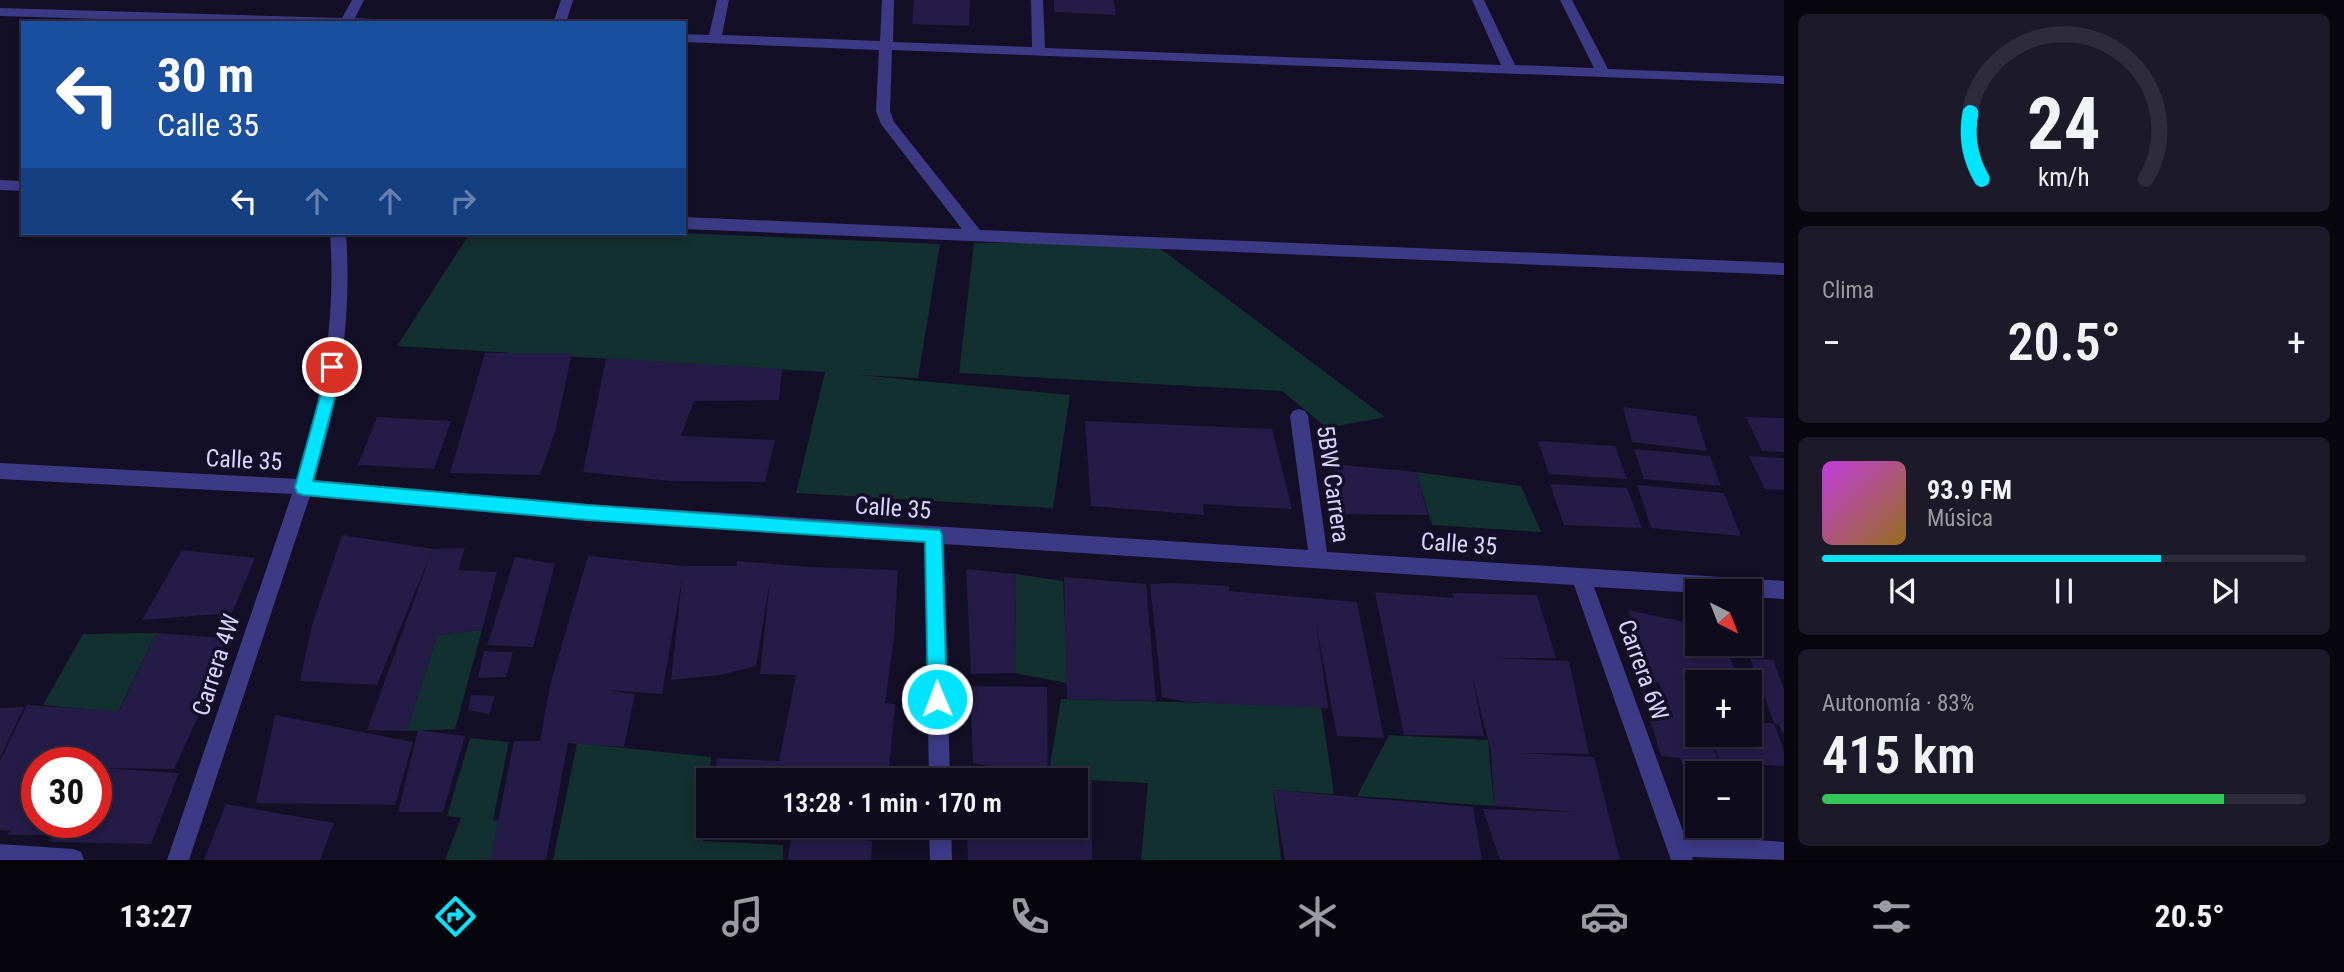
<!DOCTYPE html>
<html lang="es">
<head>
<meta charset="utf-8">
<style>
	:root { --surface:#0e0b1c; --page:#1c1929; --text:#f1f3f6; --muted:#9b9ba3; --line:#2e2b3b; --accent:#00e5ff }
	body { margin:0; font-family:"Roboto Condensed",sans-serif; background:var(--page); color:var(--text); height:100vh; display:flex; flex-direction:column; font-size:26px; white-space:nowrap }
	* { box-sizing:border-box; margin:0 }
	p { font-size:23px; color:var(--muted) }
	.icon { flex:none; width:38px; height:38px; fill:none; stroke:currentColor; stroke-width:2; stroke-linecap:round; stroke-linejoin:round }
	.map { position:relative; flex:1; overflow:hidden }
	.sheet { display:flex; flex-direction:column; gap:14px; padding:14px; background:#08060f; width:560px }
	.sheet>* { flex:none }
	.hud { position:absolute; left:21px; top:21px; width:665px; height:214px; border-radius:0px; box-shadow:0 4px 10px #0003,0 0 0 2px var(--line); background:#1a4fa0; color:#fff; overflow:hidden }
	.needle { width:46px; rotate:138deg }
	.controls { position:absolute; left:1685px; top:579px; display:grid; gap:14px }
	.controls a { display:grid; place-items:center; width:77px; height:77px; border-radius:0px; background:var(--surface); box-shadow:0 4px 10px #0003,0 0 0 2px var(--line); font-size:35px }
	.speed { position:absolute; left:21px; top:747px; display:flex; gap:14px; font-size:35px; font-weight:700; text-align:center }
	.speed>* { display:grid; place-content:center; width:91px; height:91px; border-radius:50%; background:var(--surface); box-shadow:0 4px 10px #0003,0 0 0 2px var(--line); line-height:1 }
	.speed .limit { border:10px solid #d22; background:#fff; color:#111 }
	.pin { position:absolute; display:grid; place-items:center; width:60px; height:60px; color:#fff; margin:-30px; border:4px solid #fff; border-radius:50%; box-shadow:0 2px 7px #0007 }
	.me { position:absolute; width:77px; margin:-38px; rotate:359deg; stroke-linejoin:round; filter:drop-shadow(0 0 5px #0008) }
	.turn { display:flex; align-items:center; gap:24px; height:147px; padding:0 21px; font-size:32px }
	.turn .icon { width:91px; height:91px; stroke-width:2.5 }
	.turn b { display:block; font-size:49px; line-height:60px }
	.lanes { display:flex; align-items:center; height:66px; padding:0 21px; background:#0003; justify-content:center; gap:35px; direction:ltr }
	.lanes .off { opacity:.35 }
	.big { font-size:52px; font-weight:600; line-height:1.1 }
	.sheet .card { flex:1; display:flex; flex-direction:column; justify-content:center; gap:10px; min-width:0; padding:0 24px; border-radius:10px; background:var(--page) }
	.sheet .dial { align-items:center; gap:0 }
	.dial svg { height:182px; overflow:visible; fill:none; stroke:var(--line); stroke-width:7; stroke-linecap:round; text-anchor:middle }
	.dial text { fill:var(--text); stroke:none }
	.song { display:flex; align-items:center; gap:21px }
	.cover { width:84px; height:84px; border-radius:10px; background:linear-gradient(135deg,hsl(290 70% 55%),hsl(40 70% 35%)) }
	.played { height:7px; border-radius:4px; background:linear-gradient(90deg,var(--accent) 70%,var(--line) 70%) }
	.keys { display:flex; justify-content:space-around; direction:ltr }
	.heat { display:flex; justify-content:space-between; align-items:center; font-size:38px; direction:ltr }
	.charge { height:10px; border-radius:5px; background:linear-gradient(90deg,#34c759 83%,var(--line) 0) }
	.trip { position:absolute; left:696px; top:768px; width:392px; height:70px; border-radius:0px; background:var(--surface); box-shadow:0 4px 10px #0003,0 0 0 2px var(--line); font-weight:600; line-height:70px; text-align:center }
	.menu { display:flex; height:112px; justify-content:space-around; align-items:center; background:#06040b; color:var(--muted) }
	.menu .icon { width:49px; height:49px }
	.menu .on { color:var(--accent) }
	.menu b { font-size:32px; color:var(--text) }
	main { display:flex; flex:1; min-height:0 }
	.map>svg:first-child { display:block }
	.green { fill:#12302f }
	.building { fill:#241b47; fill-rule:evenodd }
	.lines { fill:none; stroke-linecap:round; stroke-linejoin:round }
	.minor { fill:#3d3a85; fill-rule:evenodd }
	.route { fill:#00e5ff; stroke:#0095a6; stroke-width:2 }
	.labels { text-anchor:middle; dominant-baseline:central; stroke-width:7; stroke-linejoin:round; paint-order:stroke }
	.street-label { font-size:24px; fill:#d9d4ff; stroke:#130f26 }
</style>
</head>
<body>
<main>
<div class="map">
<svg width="1784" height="860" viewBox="0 0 1784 860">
	<rect width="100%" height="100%" fill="#130f26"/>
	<g class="green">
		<path d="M470,233H682L940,244L918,378L858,375L1070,395L1053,508L796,493L825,372L397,346Z"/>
		<path d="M974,243H1153L1385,417L1327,428L1282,391L959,373Z"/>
		<path d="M1416,472L1521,486L1541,532L1432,525Z"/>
		<path d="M1016,574L1063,581L1068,683L1015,673Z"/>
		<path d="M482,630L455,729L407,731L437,635Z"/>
		<path d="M156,633L118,712L43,705L83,634Z"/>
		<path d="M1061,699L1321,706L1334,794L1273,790L1281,860H1141L1148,783L1048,778Z"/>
		<path d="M1389,735L1488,740L1494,806L1357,796Z"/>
		<path d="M470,738L509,742L493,820L504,821L493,860H445L461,818L447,816Z"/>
		<path d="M577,743L711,757L703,841L783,845V860H553Z"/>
	</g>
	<g class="building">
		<path d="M914,0H970L969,26L912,24Z"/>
		<path d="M1054,0H1114L1116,15L1054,12Z"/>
		<path d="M485,353H572L555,432L540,475L450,473Z"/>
		<path d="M606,358L782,369L779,400L694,401L681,436L775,440L765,482L671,481L583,472Z"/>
		<path d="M1623,407L1696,416L1707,451L1632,442Z"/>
		<path d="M377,417L451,421L434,469L358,465Z"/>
		<path d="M1746,417L1784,418V452L1762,451Z"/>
		<path d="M1085,421L1272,429L1292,509L1203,504L1204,515L1091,506Z"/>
		<path d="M1538,441L1615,446L1627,479L1549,474Z"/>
		<path d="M1634,449L1710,456L1721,486L1644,479Z"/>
		<path d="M1749,456L1784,458V490L1765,489Z"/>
		<path d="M1333,464L1416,472L1428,515L1343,514Z"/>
		<path d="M1550,484L1627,488L1642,528L1564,525Z"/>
		<path d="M1637,485L1724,493L1741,536L1651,528Z"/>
		<path d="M342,535L433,549L465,548L458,570L497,572L482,630L437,635L407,731L367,730L431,553L377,685L300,681L312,625Z"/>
		<path d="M182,550L255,558L232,613L142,620Z"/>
		<path d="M588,556L684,566H736L737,561L809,567L898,570L894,637L885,703L895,704L888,780H714L717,758L779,761L796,675L760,674L770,580L756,666L720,675L671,680L682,579L662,694L605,690L635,694L624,747L568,743L546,860H490L514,741H540L550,685Z"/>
		<path d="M515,557L555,564L533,647L487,645Z"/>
		<path d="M966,569L1016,574L1015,673L971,674Z"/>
		<path d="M1064,577L1146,584L1156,701L1067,699Z"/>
		<path d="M1175,583L1229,586V591L1357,602L1384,738L1337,736L1316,623L1328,708L1186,702L1162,697L1150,584Z"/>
		<path d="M1375,592L1454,598L1452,593L1537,595L1556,658H1496L1569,661L1589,754L1517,753L1594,757L1620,860H1500L1483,809L1579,812L1494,806L1491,752L1472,677L1484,736L1404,735Z"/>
		<path d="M1628,610L1698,625V644H1724L1734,668L1741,669L1747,682H1698V735H1710L1722,774H1698V807L1680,758L1661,756L1646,707L1668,710L1659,682H1654Z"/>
		<path d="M156,633L226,638L198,717L174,769L100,768L179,773L151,844L50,842L53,835H7L10,831L0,830V761L27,705L119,711ZM37,763H96V822H37Z"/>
		<path d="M484,651L513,652L506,677L478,678Z"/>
		<path d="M1750,658L1773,660L1784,689V736L1779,725L1774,723Z"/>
		<path d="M970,686L1047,687L1048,777L1073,780H966L965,772L1043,777L973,763Z"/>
		<path d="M1750,691L1763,723H1774L1784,751V766L1720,763L1711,735H1742L1751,753L1744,735H1750Z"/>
		<path d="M471,695L495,696L489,714L468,710Z"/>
		<path d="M24,707L0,758V708Z"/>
		<path d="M275,715L413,742L395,805L256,803Z"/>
		<path d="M418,730L465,736L443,812H398Z"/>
		<path d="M1076,779L1092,780V860H968L967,826H1076Z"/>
		<path d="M1273,790L1473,807L1482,860H1285Z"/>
		<path d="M226,804L334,823L320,860H204Z"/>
		<path d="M709,826H881L879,839L837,838L872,841L871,860H788L791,836L708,834Z"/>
	</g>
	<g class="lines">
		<g class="minor">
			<path d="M352,0H364L355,18L374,19L380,23H228L0,16V8L342,18Z"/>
			<path d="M561,0H573L566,23H553Z"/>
			<path d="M717,0H729L722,35L880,41L882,0H894L893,42L1032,47L1031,0H1043L1045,48L1501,65L1472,0H1484L1515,65L1594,68L1560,0H1572L1608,69L1784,76V84L892,50L890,111L894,122L980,230L1784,263V275L684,229V217L962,229L881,124L876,111L879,50L684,42V34L709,35Z"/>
			<path d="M0,180L23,181V191L0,190Z"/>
			<path d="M330,233H346C352,318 340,398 314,480L587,504L1308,550L1290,416L1293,411L1299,409L1305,411L1308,416L1327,552L1784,581V599L1750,597V592L1698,593L1594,587L1684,834L1784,842V860L1692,857L1693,860H1671L1574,585L944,544L950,780H929L925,542L587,520L310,496L189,860H167L292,494L0,479V463L297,479C323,398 336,318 330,233Z"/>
			<path d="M929,826H951L952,860H930Z"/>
			<path d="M0,844L73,849L81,852L84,860H0Z"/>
		</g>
	</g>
	<path class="route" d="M332,360L340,367L336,393L313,481L587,505L940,530L942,535L947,699L944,705L937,708L931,705L928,699L925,542L587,520L303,495L297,493L295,487L321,393L325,367Z"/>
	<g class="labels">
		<g class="street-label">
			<text transform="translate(244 460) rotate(3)">Calle 35</text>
			<text transform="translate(1333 484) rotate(82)">5BW Carrera</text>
			<text transform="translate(893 508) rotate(4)">Calle 35</text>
			<text transform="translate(1459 544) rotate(4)">Calle 35</text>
			<text transform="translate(216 665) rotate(-72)">Carrera 4W</text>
			<text transform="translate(1643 670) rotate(70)">Carrera 6W</text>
		</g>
	</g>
</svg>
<div class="controls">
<a><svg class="needle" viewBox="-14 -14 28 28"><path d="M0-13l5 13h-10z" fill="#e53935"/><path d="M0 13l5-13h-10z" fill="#9b9ba3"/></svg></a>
<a>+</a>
<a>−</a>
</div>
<div class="speed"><div class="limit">30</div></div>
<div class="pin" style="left:332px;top:367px;background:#d93025"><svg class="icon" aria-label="arrive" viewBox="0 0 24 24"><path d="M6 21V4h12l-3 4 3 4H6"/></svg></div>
<svg class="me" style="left:937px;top:699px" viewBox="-20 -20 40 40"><circle r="17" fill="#00e5ff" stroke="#fff" stroke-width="3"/><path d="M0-11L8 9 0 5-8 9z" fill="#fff"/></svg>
<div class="trip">13:28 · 1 min · 170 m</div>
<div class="hud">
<div class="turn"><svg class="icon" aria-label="left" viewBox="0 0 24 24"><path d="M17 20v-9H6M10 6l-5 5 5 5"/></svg><div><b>30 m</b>Calle 35</div></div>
<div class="lanes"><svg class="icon" aria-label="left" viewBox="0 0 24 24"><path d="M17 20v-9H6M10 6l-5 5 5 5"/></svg><svg class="icon off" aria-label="ahead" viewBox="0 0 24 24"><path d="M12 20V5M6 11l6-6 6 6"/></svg><svg class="icon off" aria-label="ahead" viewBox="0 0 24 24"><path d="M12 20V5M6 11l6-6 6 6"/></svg><svg class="icon off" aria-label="right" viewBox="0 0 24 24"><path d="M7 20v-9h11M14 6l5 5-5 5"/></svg></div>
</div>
</div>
<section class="sheet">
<div class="card dial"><svg viewBox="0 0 100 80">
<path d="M14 69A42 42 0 1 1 86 69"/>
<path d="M14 69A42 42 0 0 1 9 40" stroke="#00e5ff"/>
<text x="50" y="56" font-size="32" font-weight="700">24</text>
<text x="50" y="72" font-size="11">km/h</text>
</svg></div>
<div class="card"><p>Clima</p>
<div class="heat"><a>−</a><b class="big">20.5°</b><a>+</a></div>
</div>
<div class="card">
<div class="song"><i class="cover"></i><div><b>93.9 FM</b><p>Música</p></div></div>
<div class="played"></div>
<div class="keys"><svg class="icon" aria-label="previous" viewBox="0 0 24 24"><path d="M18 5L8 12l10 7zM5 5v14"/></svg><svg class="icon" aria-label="pause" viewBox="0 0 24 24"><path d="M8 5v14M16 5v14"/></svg><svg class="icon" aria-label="next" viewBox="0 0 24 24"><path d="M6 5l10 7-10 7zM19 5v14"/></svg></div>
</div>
<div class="card"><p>Autonomía · 83%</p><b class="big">415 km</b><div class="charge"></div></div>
</section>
</main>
<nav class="menu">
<b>13:27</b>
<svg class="icon on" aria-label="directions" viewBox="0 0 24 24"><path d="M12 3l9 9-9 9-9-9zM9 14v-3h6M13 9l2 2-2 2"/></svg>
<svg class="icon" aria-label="music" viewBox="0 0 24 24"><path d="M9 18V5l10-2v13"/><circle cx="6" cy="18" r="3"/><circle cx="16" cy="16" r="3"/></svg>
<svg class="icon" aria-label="phone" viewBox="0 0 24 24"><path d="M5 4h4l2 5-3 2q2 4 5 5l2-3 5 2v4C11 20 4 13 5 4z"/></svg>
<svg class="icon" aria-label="climate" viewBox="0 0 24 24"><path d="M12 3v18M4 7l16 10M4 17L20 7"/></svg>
<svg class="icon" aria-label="car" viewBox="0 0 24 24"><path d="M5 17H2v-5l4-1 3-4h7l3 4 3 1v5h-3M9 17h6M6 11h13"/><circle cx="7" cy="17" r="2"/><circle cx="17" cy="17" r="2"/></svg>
<svg class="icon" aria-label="filters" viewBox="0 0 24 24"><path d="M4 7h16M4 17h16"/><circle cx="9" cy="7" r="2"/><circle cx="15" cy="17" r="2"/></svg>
<b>20.5°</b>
</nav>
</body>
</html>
